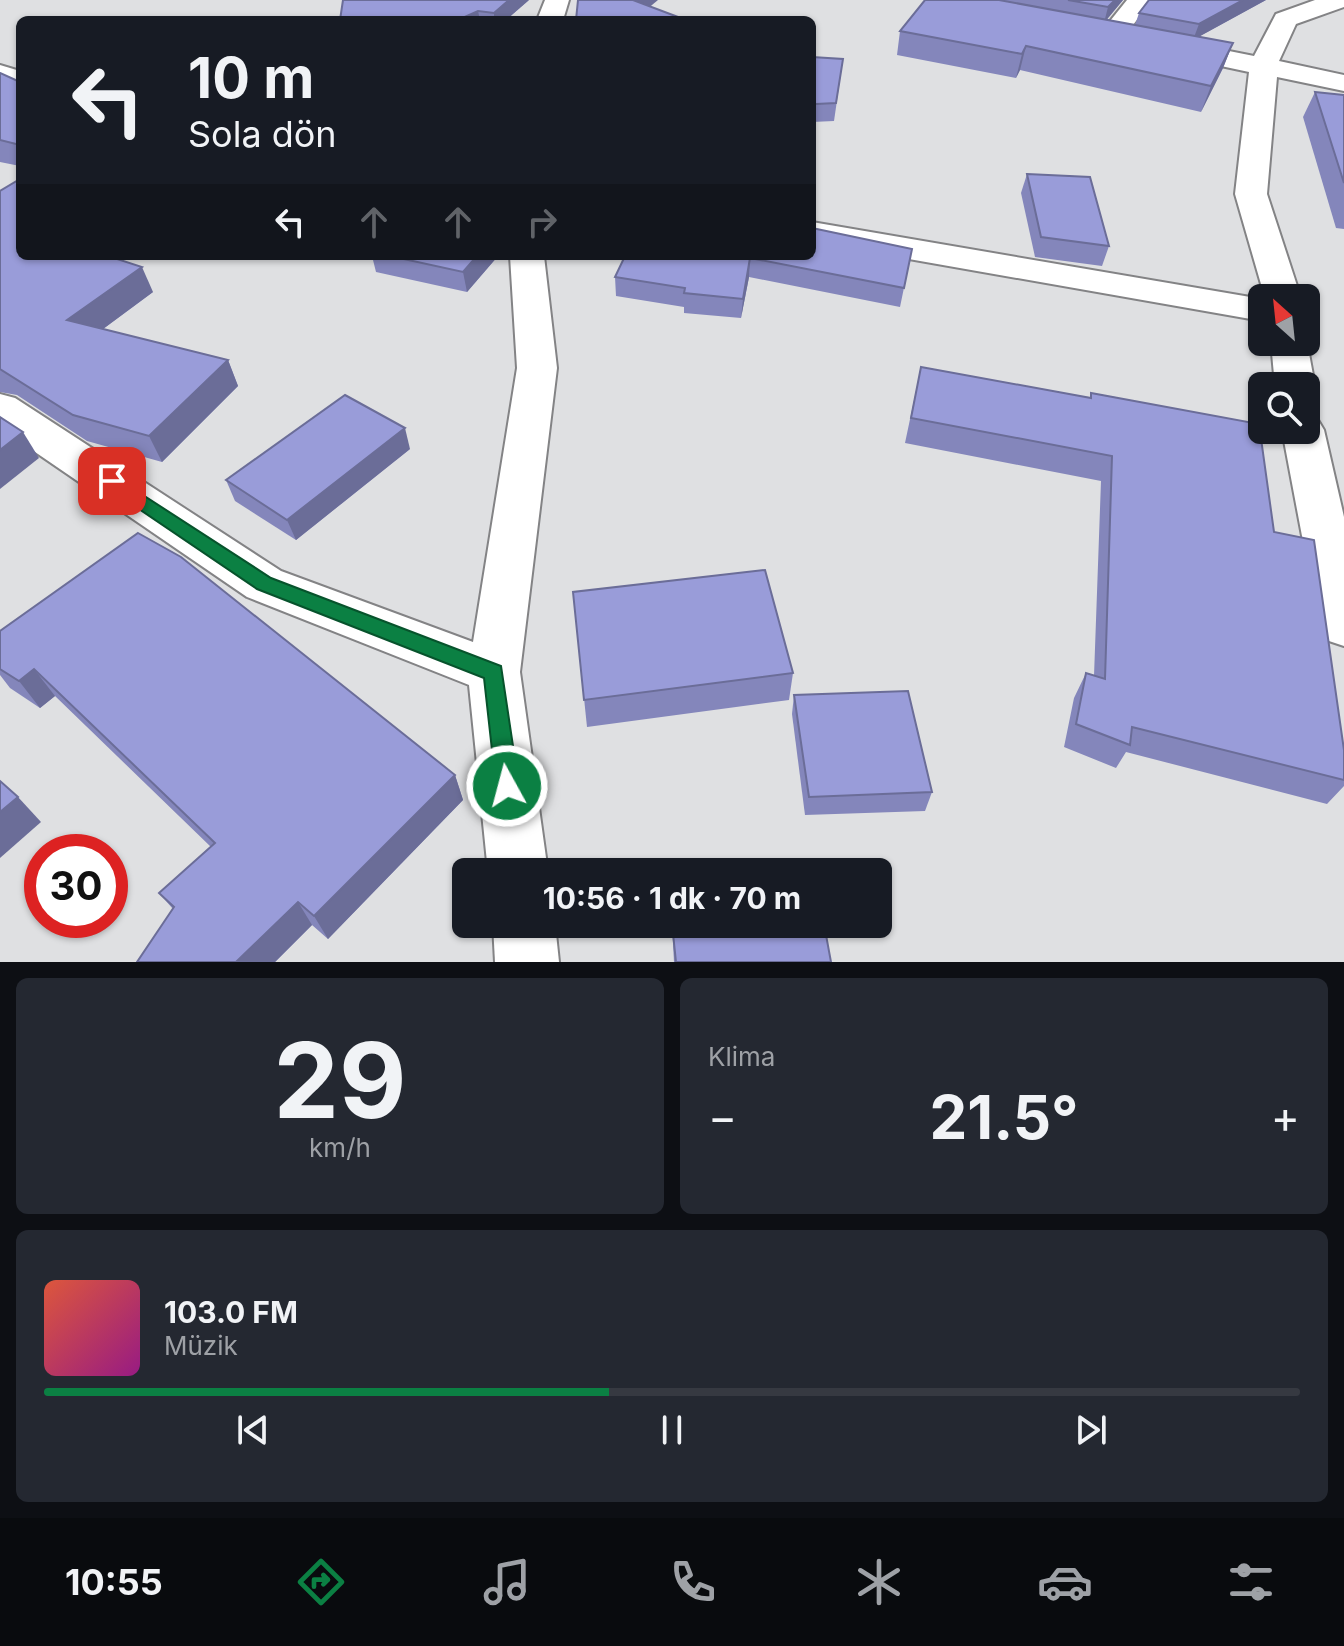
<!DOCTYPE html>
<html lang="tr">
<head>
<meta charset="utf-8">
<style>
	:root { --surface:#171b24; --page:#242831; --text:#f1f3f6; --muted:#9ea1a6; --line:#363941; --accent:#0b8043 }
	body { margin:0; font-family:Inter,sans-serif; background:var(--page); color:var(--text); height:100vh; display:flex; flex-direction:column; font-size:30px; white-space:nowrap }
	* { box-sizing:border-box; margin:0 }
	p { font-size:26px; color:var(--muted) }
	.icon { flex:none; width:44px; height:44px; fill:none; stroke:currentColor; stroke-width:2; stroke-linecap:round; stroke-linejoin:round }
	.map { position:relative; height:962px; overflow:hidden }
	.drawer { display:flex; flex-direction:column; gap:16px; padding:16px; background:#0d0f14; flex:1 }
	.drawer>* { flex:none }
	.guide { position:absolute; left:16px; top:16px; width:800px; height:244px; border-radius:12px; box-shadow:0 2px 6px #0004; background:#171b24; color:var(--text); overflow:hidden }
	.needle { width:52px; rotate:333deg }
	.tools { position:absolute; left:1248px; top:284px; display:grid; gap:16px }
	.tools a { display:grid; place-items:center; width:72px; height:72px; border-radius:12px; background:var(--surface); box-shadow:0 2px 6px #0004; font-size:40px }
	.speed { position:absolute; left:24px; top:834px; display:flex; gap:16px; font-size:40px; font-weight:700; text-align:center }
	.speed>* { display:grid; place-content:center; width:104px; height:104px; border-radius:50%; background:var(--surface); box-shadow:0 2px 6px #0004; line-height:1 }
	.speed .limit { border:12px solid #d22; background:#fff; color:#111 }
	.pin { position:absolute; display:grid; place-items:center; width:68px; height:68px; color:#fff; margin:-34px; border-radius:16px; box-shadow:0 4px 12px #0006 }
	.me { position:absolute; width:88px; margin:-44px; rotate:353deg; stroke-linejoin:round; filter:drop-shadow(0 0 6px #0008) }
	.turn { display:flex; align-items:center; gap:28px; height:168px; padding:0 40px; font-size:36px }
	.turn .icon { width:104px; height:104px; stroke-width:2.5 }
	.turn b { display:block; font-size:56px; line-height:68px }
	.lanes { display:flex; align-items:center; height:76px; padding:0 40px; background:#0003; justify-content:center; gap:40px; direction:ltr }
	.lanes .off { opacity:.35 }
	.big { font-size:60px; font-weight:700; line-height:1.1 }
	.drawer .widget { flex:1; display:flex; flex-direction:column; justify-content:center; gap:12px; min-width:0; padding:0 28px; border-radius:12px; background:var(--page) }
	.drawer .dial { align-items:center; gap:0 }
	.dial b { font-size:104px; line-height:1 }
	.song { display:flex; align-items:center; gap:24px }
	.cover { width:96px; height:96px; border-radius:12px; background:linear-gradient(135deg,hsl(10 70% 55%),hsl(310 70% 35%)) }
	.played { height:8px; border-radius:4px; background:linear-gradient(90deg,var(--accent) 45%,var(--line) 45%) }
	.keys { display:flex; justify-content:space-around; direction:ltr }
	.heat { display:flex; justify-content:space-between; align-items:center; font-size:44px; direction:ltr }
	.drawer .tiles { flex:1; display:grid; gap:16px; grid-template-columns:1fr 1fr }
	.widget:last-child { grid-column:span 2 }
	.trip { position:absolute; left:452px; top:858px; width:440px; height:80px; border-radius:12px; background:var(--surface); box-shadow:0 2px 6px #0004; font-weight:700; line-height:80px; text-align:center }
	.tabs { display:flex; height:128px; justify-content:space-around; align-items:center; background:#090b0e; color:var(--muted) }
	.tabs .icon { width:56px; height:56px }
	.tabs .selected { color:var(--accent) }
	.tabs b { font-size:36px; color:var(--text) }
	.map>svg:first-child { display:block }
	.lines { fill:none; stroke-linecap:round; stroke-linejoin:round }
	.street-casing { stroke:#838385; stroke-width:4 }
	.street { fill:#fff; fill-rule:evenodd }
	.wall { fill:#8486bb }
	.shaded-wall { fill:#6b6d98 }
	.building { fill:#999cd9; stroke:#6b6d98; stroke-width:2 }
	.route { fill:#0b8043; stroke:#07532c; stroke-width:2 }
</style>
</head>
<body>
<div class="map">
<svg width="1344" height="962" viewBox="0 0 1344 962">
	<rect width="100%" height="100%" fill="#dfe0e2"/>
	<g class="lines">
		<defs>
			<g id="street">
				<path d="M545,0H569L563,20H537Z"/>
				<path d="M1127,0H1152L1120,42H1102L1098,36Z"/>
				<path d="M1315,0H1344V7L1296,24L1279,61L1344,75V91L1277,77L1267,194L1301,298H1265L1235,194L1249,72L1160,53L1156,47L1160,41L1169,39L1254,56L1276,14Z"/>
				<path d="M0,65L20,71V88L0,82Z"/>
				<path d="M812,222L1262,299V321L812,242Z"/>
				<path d="M510,256H544L557,368L520,672L548,872H488L469,685L247,597L0,428V394L15,398L281,571L473,642L517,368Z"/>
				<path d="M1306,337L1315,386L1306,396V386H1275L1271,342H1306Z"/>
				<path d="M1306,416L1318,420L1324,430L1344,517V646L1326,640L1319,626L1282,430H1306Z"/>
				<path d="M493,924H555L559,962H495Z"/>
			</g>
		</defs>
		<use href="#street" class="street-casing"/>
		<use href="#street" class="street"/>
	</g>
	<g class="wall">
		<path d="M529,0L506,20H340Z"/>
		<path d="M925,0H1123L1106,20L1135,25L1139,13L1266,0L1198,37L1233,43L1223,68L1201,112L1020,70L1016,78L897,55L900,31Z"/>
		<path d="M812,57L843,59L834,121L812,122Z"/>
		<path d="M0,73L20,82V166L0,162Z"/>
		<path d="M1315,92L1344,95V229L1336,228L1303,117Z"/>
		<path d="M1027,174L1109,246L1102,266L1035,257L1021,193Z"/>
		<path d="M0,191L20,256L153,292L103,329L228,360L238,386L162,462L87,441L17,395L0,392Z"/>
		<path d="M912,249L900,307L749,277L741,318L684,313V307L616,296L615,277L625,256Z"/>
		<path d="M372,256H498L467,292L376,272Z"/>
		<path d="M921,367L1090,398L1091,393L1274,532L1344,750V786L1327,804L1126,752L1116,768L1064,747L1074,698L1086,673L1094,676L1101,481L905,443Z"/>
		<path d="M410,449L296,540L235,501L226,480Z"/>
		<path d="M573,592L793,673L789,700L587,727Z"/>
		<path d="M0,631L455,775L463,800L328,939L312,925L275,962H137L173,909L159,893L211,847L55,696L40,708L10,688L0,675Z"/>
		<path d="M794,695L932,792L925,811L805,815L792,714Z"/>
		<path d="M672,924L831,962H674Z"/>
	</g>
	<g class="shaded-wall">
		<path d="M509,0H529L506,20H494V13Z"/>
		<path d="M632,0H658L634,20Z"/>
		<path d="M1115,0H1123L1104,23L1108,7Z"/>
		<path d="M1243,0H1266L1193,40L1199,24Z"/>
		<path d="M478,11L480,20H458Z"/>
		<path d="M1233,43L1223,68L1201,112L1211,86Z"/>
		<path d="M1026,46L1020,70L1016,78L1022,54Z"/>
		<path d="M477,256H498L467,292L463,272Z"/>
		<path d="M750,258L749,277L741,318L743,299Z"/>
		<path d="M142,267L153,292L80,346L67,320Z"/>
		<path d="M228,360L238,386L162,462L149,436Z"/>
		<path d="M405,428L410,449L296,540L287,520Z"/>
		<path d="M23,432L39,458L0,489V450Z"/>
		<path d="M34,669L55,696L40,708L19,681Z"/>
		<path d="M455,775L463,800L328,939L314,916Z"/>
		<path d="M18,797L41,822L0,858V812Z"/>
		<path d="M298,902L312,925L275,962H236Z"/>
	</g>
	<g class="building">
		<path d="M343,0H509L494,13L478,11L458,20H340Z"/>
		<path d="M578,0H633L686,20H576Z"/>
		<path d="M925,0H999L1233,43L1211,86L1026,46L1022,54L900,31Z"/>
		<path d="M1068,0H1115L1108,7Z"/>
		<path d="M1149,0H1243L1199,24L1139,13Z"/>
		<path d="M812,57L843,59L836,103L816,104L812,103Z"/>
		<path d="M0,73L20,82V145L0,140Z"/>
		<path d="M1315,92L1344,95V183Z"/>
		<path d="M1027,174L1090,177L1109,246L1041,237Z"/>
		<path d="M20,179V256H108L142,267L67,320L228,360L149,436L73,415L0,369V191Z"/>
		<path d="M812,228L912,249L904,288L750,258L743,299L684,293L685,288L615,277L625,256H812Z"/>
		<path d="M390,256H477L463,272Z"/>
		<path d="M921,367L1091,398V393L1259,424L1274,532L1314,540L1344,750V780L1132,727L1130,745L1076,724L1086,673L1105,679L1112,456L911,418Z"/>
		<path d="M345,395L405,428L287,520L226,480Z"/>
		<path d="M0,417L23,432L0,450Z"/>
		<path d="M138,533L181,557L455,775L314,916L298,902L236,962H137L174,907L159,893L215,843L34,669L19,681L0,669V631Z"/>
		<path d="M765,570L793,673L584,700L573,592Z"/>
		<path d="M908,691L932,792L809,797L794,695Z"/>
		<path d="M0,781L18,797L0,812Z"/>
		<path d="M672,924H824L831,962H676Z"/>
	</g>
	<path class="route" d="M112,475L271,578L501,666L519,786L516,794L507,797L499,794L496,786L484,678L257,589L105,486L103,481Z"/>
</svg>
<div class="tools">
<a><svg class="needle" viewBox="-14 -14 28 28"><path d="M0-13l5 13h-10z" fill="#e53935"/><path d="M0 13l5-13h-10z" fill="#9ea1a6"/></svg></a>
<a><svg class="icon" aria-label="search" viewBox="0 0 24 24"><circle cx="10" cy="10" r="6"/><path d="M15 15l6 6"/></svg></a>
</div>
<div class="speed"><div class="limit">30</div></div>
<div class="pin" style="left:112px;top:481px;background:#d93025"><svg class="icon" aria-label="arrive" viewBox="0 0 24 24"><path d="M6 21V4h12l-3 4 3 4H6"/></svg></div>
<svg class="me" style="left:507px;top:786px" viewBox="-20 -20 40 40"><circle r="17" fill="#0b8043" stroke="#fff" stroke-width="3"/><path d="M0-11L8 9 0 5-8 9z" fill="#fff"/></svg>
<div class="trip">10:56 · 1 dk · 70 m</div>
<div class="guide">
<div class="turn"><svg class="icon" aria-label="left" viewBox="0 0 24 24"><path d="M17 20v-9H6M10 6l-5 5 5 5"/></svg><div><b>10 m</b>Sola dön</div></div>
<div class="lanes"><svg class="icon" aria-label="left" viewBox="0 0 24 24"><path d="M17 20v-9H6M10 6l-5 5 5 5"/></svg><svg class="icon off" aria-label="ahead" viewBox="0 0 24 24"><path d="M12 20V5M6 11l6-6 6 6"/></svg><svg class="icon off" aria-label="ahead" viewBox="0 0 24 24"><path d="M12 20V5M6 11l6-6 6 6"/></svg><svg class="icon off" aria-label="right" viewBox="0 0 24 24"><path d="M7 20v-9h11M14 6l5 5-5 5"/></svg></div>
</div>
</div>
<section class="drawer">
<div class="tiles">
<div class="widget dial"><b>29</b><p>km/h</p></div>
<div class="widget"><p>Klima</p>
<div class="heat"><a>−</a><b class="big">21.5°</b><a>+</a></div>
</div>
<div class="widget">
<div class="song"><i class="cover"></i><div><b>103.0 FM</b><p>Müzik</p></div></div>
<div class="played"></div>
<div class="keys"><svg class="icon" aria-label="previous" viewBox="0 0 24 24"><path d="M18 5L8 12l10 7zM5 5v14"/></svg><svg class="icon" aria-label="pause" viewBox="0 0 24 24"><path d="M8 5v14M16 5v14"/></svg><svg class="icon" aria-label="next" viewBox="0 0 24 24"><path d="M6 5l10 7-10 7zM19 5v14"/></svg></div>
</div>
</div>
</section>
<nav class="tabs">
<b>10:55</b>
<svg class="icon selected" aria-label="directions" viewBox="0 0 24 24"><path d="M12 3l9 9-9 9-9-9zM9 14v-3h6M13 9l2 2-2 2"/></svg>
<svg class="icon" aria-label="music" viewBox="0 0 24 24"><path d="M9 18V5l10-2v13"/><circle cx="6" cy="18" r="3"/><circle cx="16" cy="16" r="3"/></svg>
<svg class="icon" aria-label="phone" viewBox="0 0 24 24"><path d="M5 4h4l2 5-3 2q2 4 5 5l2-3 5 2v4C11 20 4 13 5 4z"/></svg>
<svg class="icon" aria-label="climate" viewBox="0 0 24 24"><path d="M12 3v18M4 7l16 10M4 17L20 7"/></svg>
<svg class="icon" aria-label="car" viewBox="0 0 24 24"><path d="M5 17H2v-5l4-1 3-4h7l3 4 3 1v5h-3M9 17h6M6 11h13"/><circle cx="7" cy="17" r="2"/><circle cx="17" cy="17" r="2"/></svg>
<svg class="icon" aria-label="filters" viewBox="0 0 24 24"><path d="M4 7h16M4 17h16"/><circle cx="9" cy="7" r="2"/><circle cx="15" cy="17" r="2"/></svg>
</nav>
</body>
</html>
